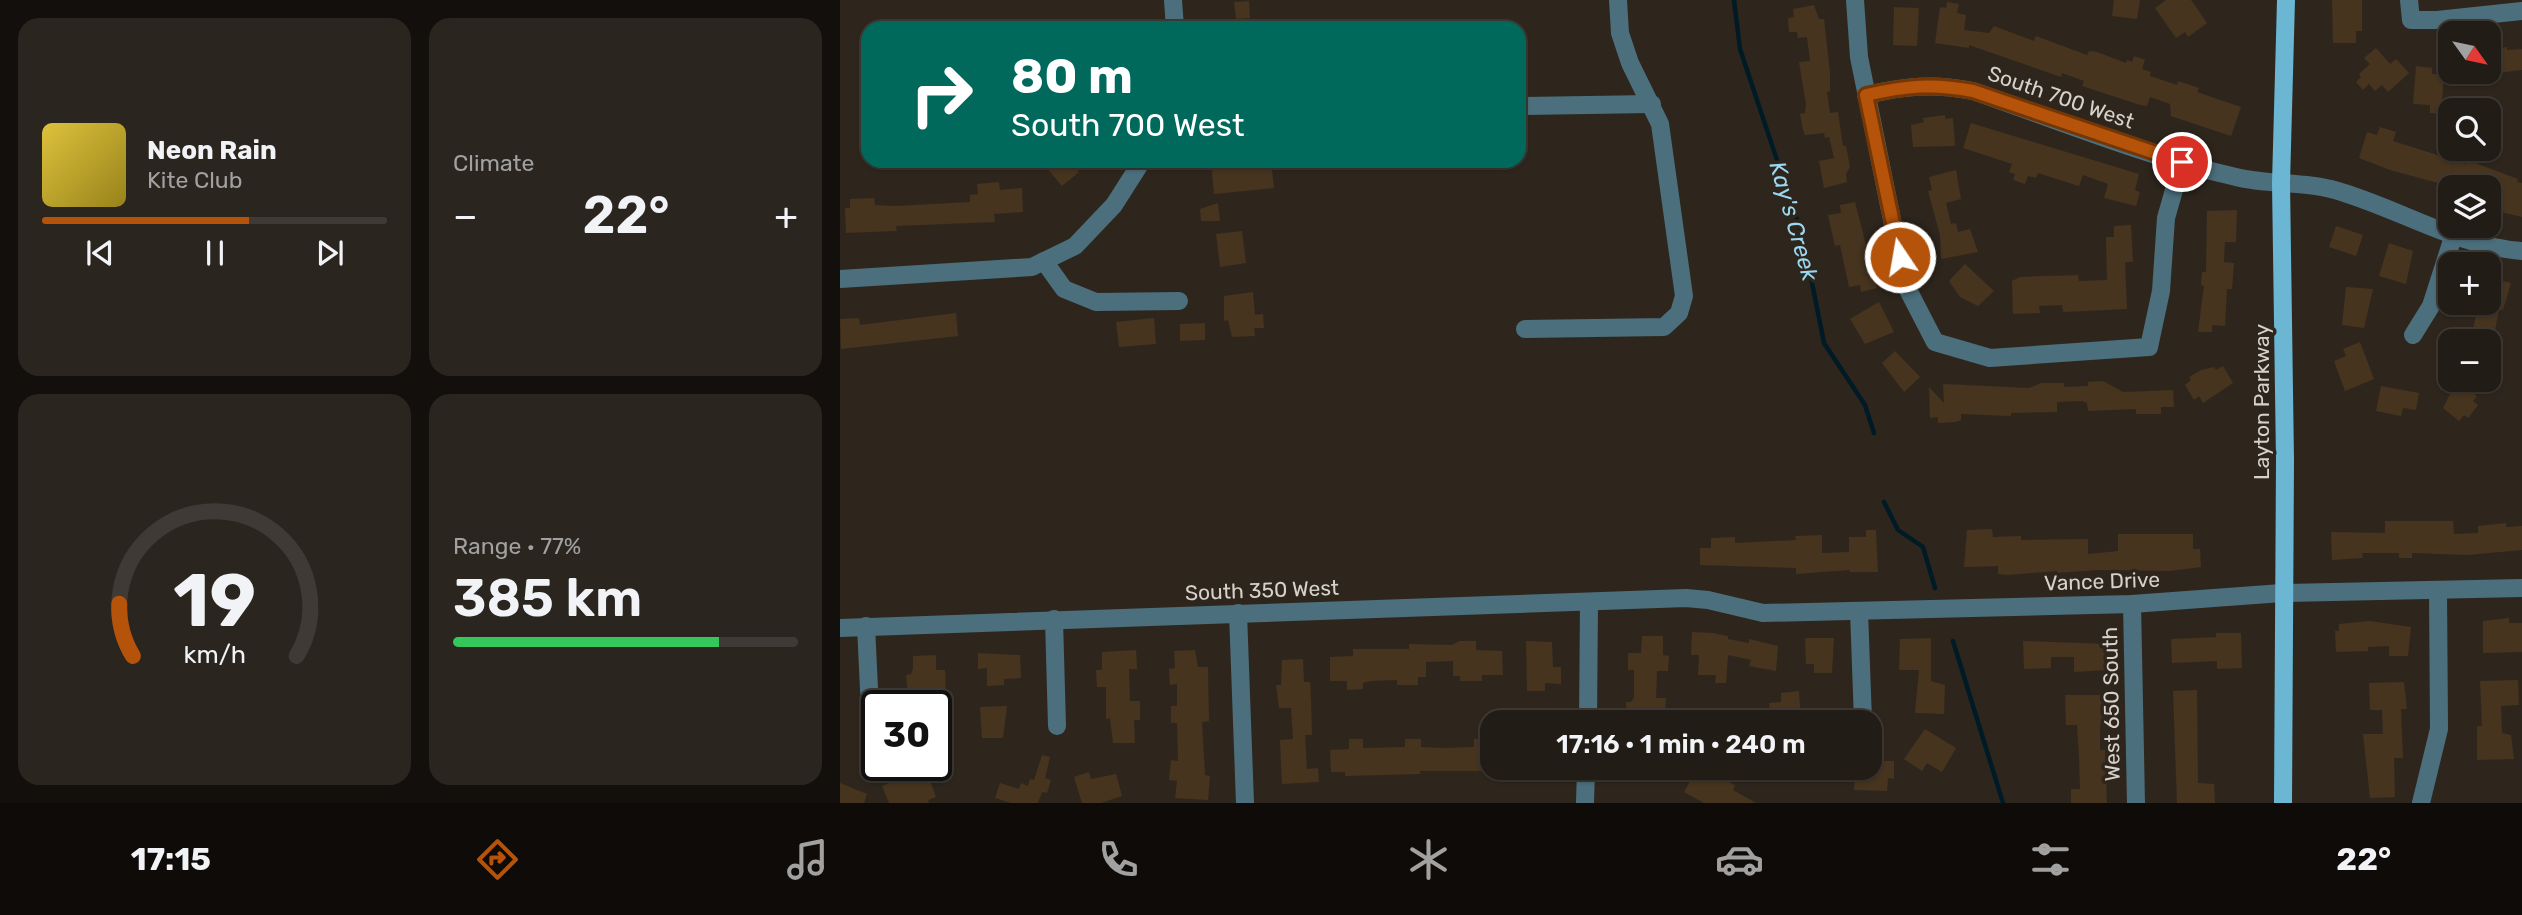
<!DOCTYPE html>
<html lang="en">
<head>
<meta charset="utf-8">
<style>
	:root { --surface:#221c16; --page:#2a251f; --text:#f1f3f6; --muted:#a2a1a1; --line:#3f3a35; --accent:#b45309 }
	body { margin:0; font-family:Rubik,sans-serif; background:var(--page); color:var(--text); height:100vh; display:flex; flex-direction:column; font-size:26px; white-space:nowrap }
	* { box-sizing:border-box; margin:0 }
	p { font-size:23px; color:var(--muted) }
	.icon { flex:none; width:38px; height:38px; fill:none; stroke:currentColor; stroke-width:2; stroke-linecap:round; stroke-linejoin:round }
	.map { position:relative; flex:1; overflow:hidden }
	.drawer { display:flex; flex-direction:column; gap:18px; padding:18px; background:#130f0c; width:840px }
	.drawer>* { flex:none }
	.top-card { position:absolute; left:21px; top:21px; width:665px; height:147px; border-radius:21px; box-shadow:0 2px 5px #0004,0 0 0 2px var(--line); background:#00695c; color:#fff; overflow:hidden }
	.needle { width:46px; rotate:123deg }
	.fabs { position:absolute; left:1598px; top:21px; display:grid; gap:14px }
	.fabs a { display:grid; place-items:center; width:63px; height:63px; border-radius:14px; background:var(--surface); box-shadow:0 2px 5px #0004,0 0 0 2px var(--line); font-size:35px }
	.speed { position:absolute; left:21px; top:690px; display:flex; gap:14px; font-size:35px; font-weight:700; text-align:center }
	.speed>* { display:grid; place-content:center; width:91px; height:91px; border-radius:50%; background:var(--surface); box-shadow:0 2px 5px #0004,0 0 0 2px var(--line); line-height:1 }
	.speed .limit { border:4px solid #111; border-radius:10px; background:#fff; color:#111 }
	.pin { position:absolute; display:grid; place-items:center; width:60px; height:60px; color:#fff; margin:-30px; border:4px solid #fff; border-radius:50%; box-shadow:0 2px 7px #0007 }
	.me { position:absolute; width:77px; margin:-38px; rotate:348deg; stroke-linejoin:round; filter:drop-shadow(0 0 5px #0008) }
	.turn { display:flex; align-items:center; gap:24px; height:147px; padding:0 35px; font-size:32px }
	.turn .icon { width:91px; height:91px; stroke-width:2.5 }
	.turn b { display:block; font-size:49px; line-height:60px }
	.big { font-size:52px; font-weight:600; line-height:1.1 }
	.drawer .tile { flex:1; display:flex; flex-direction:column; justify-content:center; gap:10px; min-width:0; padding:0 24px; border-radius:21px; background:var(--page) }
	.drawer .dial { align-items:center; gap:0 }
	.dial svg { height:182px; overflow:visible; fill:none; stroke:var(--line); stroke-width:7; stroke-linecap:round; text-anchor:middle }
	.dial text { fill:var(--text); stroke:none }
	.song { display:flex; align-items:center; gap:21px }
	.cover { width:84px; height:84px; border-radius:10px; background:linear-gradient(135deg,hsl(50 70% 55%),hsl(50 70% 35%)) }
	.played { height:7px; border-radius:4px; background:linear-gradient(90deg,var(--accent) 60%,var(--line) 60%) }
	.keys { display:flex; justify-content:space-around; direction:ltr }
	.heat { display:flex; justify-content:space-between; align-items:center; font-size:38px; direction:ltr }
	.charge { height:10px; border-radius:5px; background:linear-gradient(90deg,#34c759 77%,var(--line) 0) }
	.drawer .tiles { flex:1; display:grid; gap:18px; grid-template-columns:repeat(2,1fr) }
	.trip { position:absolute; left:640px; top:710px; width:402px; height:70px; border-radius:21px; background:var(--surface); box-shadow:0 2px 5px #0004,0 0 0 2px var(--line); font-weight:600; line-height:70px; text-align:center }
	.dock { display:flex; height:112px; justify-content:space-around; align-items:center; background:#0e0b09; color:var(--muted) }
	.dock .icon { width:49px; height:49px }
	.dock .selected { color:var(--accent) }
	.dock b { font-size:32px; color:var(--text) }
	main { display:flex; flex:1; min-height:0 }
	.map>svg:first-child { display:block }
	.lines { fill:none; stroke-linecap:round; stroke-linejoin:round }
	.stream { stroke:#001b26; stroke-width:4.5 }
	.building { fill:#46341f }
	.minor { stroke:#4c6f7d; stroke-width:18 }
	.major { stroke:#6ab6d3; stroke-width:18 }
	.route-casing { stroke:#753606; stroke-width:18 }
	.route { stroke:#b45309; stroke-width:12 }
	.labels { text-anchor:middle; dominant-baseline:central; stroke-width:7; stroke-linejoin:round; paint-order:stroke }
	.street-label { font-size:21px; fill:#d6d1cb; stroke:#2e261d }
	.water-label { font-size:23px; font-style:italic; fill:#9ad8f1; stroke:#2e261d }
</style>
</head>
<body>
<main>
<section class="drawer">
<div class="tiles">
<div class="tile">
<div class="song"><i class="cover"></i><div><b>Neon Rain</b><p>Kite Club</p></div></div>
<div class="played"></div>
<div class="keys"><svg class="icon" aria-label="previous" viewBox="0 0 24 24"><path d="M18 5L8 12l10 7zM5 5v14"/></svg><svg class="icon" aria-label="pause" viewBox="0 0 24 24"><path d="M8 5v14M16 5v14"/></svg><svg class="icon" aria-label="next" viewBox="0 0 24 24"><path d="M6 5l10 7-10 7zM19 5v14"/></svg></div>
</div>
<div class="tile"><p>Climate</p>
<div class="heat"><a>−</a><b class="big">22°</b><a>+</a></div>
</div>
<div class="tile dial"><svg viewBox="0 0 100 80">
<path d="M14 69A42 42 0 1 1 86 69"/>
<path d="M14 69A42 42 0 0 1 8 46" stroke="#b45309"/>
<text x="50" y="56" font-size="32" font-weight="700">19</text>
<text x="50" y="72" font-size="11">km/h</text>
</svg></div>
<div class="tile"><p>Range · 77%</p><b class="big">385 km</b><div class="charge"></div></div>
</div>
</section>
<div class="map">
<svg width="1682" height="803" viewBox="0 0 1682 803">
	<rect width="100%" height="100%" fill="#2e261d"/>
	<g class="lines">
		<g class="stream">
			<path d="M894,0L900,49L963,238L984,343L1025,405L1034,433"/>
			<path d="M1044,502L1058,530L1083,547L1095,588"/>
			<path d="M1113,641L1163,803"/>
		</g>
	</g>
	<g class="building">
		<path d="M1274,0H1300L1297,19L1272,16Z"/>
		<path d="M1326,0H1351L1367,23L1348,37L1345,32L1336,38L1315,8Z"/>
		<path d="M1492,0H1522V31H1516V43H1493Z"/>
		<path d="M409,1L410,18L396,19L394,2Z"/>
		<path d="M1107,2L1119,4L1117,13L1126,15L1124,30L1149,33L1154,26L1194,41L1196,36L1247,55L1249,51L1257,52L1286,63L1287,60L1292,62L1294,56L1305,60L1302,69L1311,72L1310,76L1337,85L1338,81L1359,88L1357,92L1401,107L1391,136L1331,116L1330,104L1310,97L1307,106L1300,105L1242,86L1244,81L1222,73L1221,77L1129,45V48L1095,43L1100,7L1106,8Z"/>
		<path d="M974,5L979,19H984L990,73V91L987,92L990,113L998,112L1003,146H1006L1010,167L1006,174L1007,182L984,188L979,161L994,158L989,137L985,138L984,133L965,135L963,130L960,114L965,113L966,104L959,62L970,61L967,37L958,38L957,32H949L948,18L954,17L953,9Z"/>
		<path d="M1054,7L1079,8L1077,46L1053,45Z"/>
		<path d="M1667,47V50L1682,49V70L1648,74V49Z"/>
		<path d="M1536,48L1550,64L1556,59L1569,73L1548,92L1542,85L1535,91L1529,84L1523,90L1516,82L1521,77L1519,74L1530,64L1524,58Z"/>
		<path d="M1576,66L1592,68V74L1604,75L1601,114L1590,113V105L1573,104Z"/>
		<path d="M1105,115V119L1113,118L1115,146L1073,147L1071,125L1084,122L1083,118Z"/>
		<path d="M1131,123L1299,174L1295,190L1300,192L1296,206L1264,198L1268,184L1243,175L1239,186L1198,173L1196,178L1188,176L1185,184L1173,180L1175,174L1169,172L1172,164L1123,148Z"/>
		<path d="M1540,127L1556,132L1553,141L1626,164L1627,160L1678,179L1677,182L1682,183V217L1648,209V187H1613L1550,170L1519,158L1527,132L1537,135Z"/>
		<path d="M213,161H231L239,172L222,186L206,167Z"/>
		<path d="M371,161H431L434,188L374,194Z"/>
		<path d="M1116,170L1121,199L1106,203L1111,224L1116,223L1118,232L1130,229L1138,252L1101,259L1100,235L1088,191L1092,190L1089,177Z"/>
		<path d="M159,182L160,190L182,188L183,212L154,214L155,222L56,226L57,231L6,233L5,208H10V199L34,198L35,205L55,206L130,202V195L138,194L137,184Z"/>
		<path d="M1015,202L1037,288L1021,292L1020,285L1009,287L1000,245L995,246L988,215L1001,213L1000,205Z"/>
		<path d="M378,203L380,221H361L360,209Z"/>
		<path d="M1397,210L1396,242H1385L1384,262L1394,263L1392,289H1387L1385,326L1372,325V332H1358L1364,286L1361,285L1362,272H1366L1367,211Z"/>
		<path d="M1291,225L1293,262H1285L1287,309L1223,312L1222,305L1199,306L1200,313L1173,314L1172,281L1180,277L1238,275L1239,281L1267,280L1266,237H1274V226Z"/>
		<path d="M1496,226L1523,235L1516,256L1489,247Z"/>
		<path d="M402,231L406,263L380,267L376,234Z"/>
		<path d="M1549,243L1573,251L1566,284L1539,276Z"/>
		<path d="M1125,264L1154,291L1138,306L1120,297L1109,281Z"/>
		<path d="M1648,277L1671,283L1663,310L1659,309L1653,341H1631L1638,303H1648Z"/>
		<path d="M1506,287L1533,289L1524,328L1502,325Z"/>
		<path d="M413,292L415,315L423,314L424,328H414L415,336L392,337L388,320L384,321V296Z"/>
		<path d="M1039,302L1054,332L1025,344L1010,319Z"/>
		<path d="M116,313L118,336L1,349L0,319L19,318L20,325Z"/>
		<path d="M314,318L316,344L279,347L276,322Z"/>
		<path d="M365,323V340L340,341V324Z"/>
		<path d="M1520,342L1534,379L1505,391L1494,361L1506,356L1503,349Z"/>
		<path d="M1055,351L1080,377L1064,392L1042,363Z"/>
		<path d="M1383,366L1393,383L1363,403L1359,396L1354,400L1345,385L1351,380L1349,377L1361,370L1374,367L1376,370Z"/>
		<path d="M1613,380H1635L1628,389L1637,396L1633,401L1638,405L1628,418L1624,415L1619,421L1603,408L1610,394L1605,390Z"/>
		<path d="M1263,381L1283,392L1333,390L1334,407H1321V414H1296V409L1248,411L1247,403L1242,401L1217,402V412L1171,413V416L1121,414V420L1115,422L1098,423V417L1090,418L1089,387L1104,403L1103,384L1189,388L1201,383H1224V387L1248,386V382Z"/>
		<path d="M1541,386L1579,393L1576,410L1563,408L1561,416L1536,411Z"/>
		<path d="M1545,521H1613L1614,534L1638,533V526L1666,523V527L1682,526V550L1628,555L1572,553V558H1559V553H1522L1523,558L1492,560L1491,532L1545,533Z"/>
		<path d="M1152,529L1153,537L1181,536V540L1248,539V554L1278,551V534H1353V549H1360L1361,567L1330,571L1257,570L1217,573V571L1167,575L1158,574V566L1124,567L1127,530Z"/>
		<path d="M1026,530H1036L1038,572H1010L1009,570L956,574V568L860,565V548H871V538L895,537V543L956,540L955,536L982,535V553L1009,552V537H1026Z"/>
		<path d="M1669,618V623H1682V652L1643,653V621Z"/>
		<path d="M1530,621L1571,627L1568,656H1549V646L1528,647V651L1496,652L1495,631H1499V624Z"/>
		<path d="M852,632L873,633L888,636V639L909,643V639L938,646L936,671L909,666L911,660L888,655L886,683H875L876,675H858L859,655H851Z"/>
		<path d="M1376,633H1401L1402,668L1377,669V661L1332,663L1331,639L1376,637Z"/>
		<path d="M802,636H823V655L829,656L828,671H817L816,698H826L825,711H818V718L805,717V723H787L786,702H791L794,698V670H788V653H801Z"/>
		<path d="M965,638H994L992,673H974V664H966Z"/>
		<path d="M1091,638V681L1105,685L1104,714L1075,713L1079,670H1059L1060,639Z"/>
		<path d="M619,641H636V650L662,651L663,675H642V681H620V676H613V661L586,662V677H578V685H557V680L531,681L523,683V689L507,690V681H490V657L513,656V649H569V644L612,645Z"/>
		<path d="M686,641L712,642L713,667H721V684L705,683V691H687Z"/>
		<path d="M1183,641L1267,644V670L1234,672V657H1211V668L1184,669Z"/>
		<path d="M296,650L297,669H289L290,701H300V720H294L295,743H273L270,718L266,719V687H257L256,670H262V652Z"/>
		<path d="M355,650L358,667H368L369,721L362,722L365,775L370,776L368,800L335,798L337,781L329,780L331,760L338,761L337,723H331V706H337V684L330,685L329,669L335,668L334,651Z"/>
		<path d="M138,653L180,655L181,678L164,679V685L147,686V668L138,669Z"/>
		<path d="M96,655V670H105L106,696H68L66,675L71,674L73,669V656Z"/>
		<path d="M463,659L464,682H470L471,700L472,735H465L467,769L478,768L479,782L442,784L440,740L453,739L451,708H439L436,685H441L442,660Z"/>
		<path d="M1678,680L1679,705L1661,706L1662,733L1671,735L1674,759L1637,760V726H1642L1640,681Z"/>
		<path d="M1564,682L1567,709H1561L1563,758H1554L1555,797L1530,798L1523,734H1543L1542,710H1530L1529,683Z"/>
		<path d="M1357,690L1358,783L1374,784L1375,803H1337L1333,691Z"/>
		<path d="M959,691L961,723H931L929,703L941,702V693Z"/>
		<path d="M1225,695H1263L1264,724H1260V750H1265L1267,803H1231V789H1240L1239,758L1237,725H1226Z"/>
		<path d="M167,706L163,738H142L140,707Z"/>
		<path d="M1085,729L1116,748L1102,772L1087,763L1082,771L1064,759Z"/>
		<path d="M509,739H523V748L565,747V739H581V747L605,748L634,747V739H645V747H653V771H580V774L505,776V772H491L490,750L509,749Z"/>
		<path d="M202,755L210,757L205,778L211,780L207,793L202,792L198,803H171L155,798L160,783L179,789L181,783L188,786L190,779L194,780Z"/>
		<path d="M1032,761H1054V779L1048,778L1047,791L1014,790L1015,768H1031Z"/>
		<path d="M967,768H997L979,782Z"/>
		<path d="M857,769L879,782L881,778L895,785L893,790L916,803H864L844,792Z"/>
		<path d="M249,772L251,779L276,774L282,796L261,803H242L234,777Z"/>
		<path d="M88,775L96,797L88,800L89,803H49L42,786L64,777L65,781Z"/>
		<path d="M0,783L27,794L24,803H0Z"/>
	</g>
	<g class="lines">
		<g class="minor">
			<path d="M333,0L335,28"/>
			<path d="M1015,0L1019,57L1065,284L1095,342L1150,358L1309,347L1321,291L1326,218L1342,162"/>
			<path d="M1569,0L1571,20H1597L1682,11"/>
			<path d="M1026,95C1066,86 1093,83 1133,91C1220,121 1307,157 1396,177C1427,185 1460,181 1491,189C1555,206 1615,246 1682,251"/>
			<path d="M679,106L812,104"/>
			<path d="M204,261L224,289L256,302L339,301"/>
			<path d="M0,279L192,267L235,246L274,205L302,161"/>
			<path d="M685,329L824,327L839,313L844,296L820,124L790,63L780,33L778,0"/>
			<path d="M1573,335L1591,306L1614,234"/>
			<path d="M1292,604L1296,803"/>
			<path d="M1019,611L1023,721"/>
			<path d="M398,613L405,803"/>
			<path d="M214,619L217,726"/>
			<path d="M26,626L31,731"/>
			<path d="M0,628L846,598L868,600L923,613L1292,604L1442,593L1682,588"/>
			<path d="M748,723L749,603"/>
			<path d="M745,803L746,768"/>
			<path d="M1581,803L1599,729L1598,590"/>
		</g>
		<path class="major" d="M1443,803L1445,460L1441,183L1446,0"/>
	</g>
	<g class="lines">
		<defs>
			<path id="route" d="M1060,257L1026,95C1066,86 1093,83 1133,91L1342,162"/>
		</defs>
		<use href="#route" class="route-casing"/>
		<use href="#route" class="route"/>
	</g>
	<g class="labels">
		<g class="street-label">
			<text transform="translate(1221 97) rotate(19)">South 700 West</text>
			<text transform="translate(1421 402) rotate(-90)">Layton Parkway</text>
			<text transform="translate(1262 581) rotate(-2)">Vance Drive</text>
			<text transform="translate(422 590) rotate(-2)">South 350 West</text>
			<text transform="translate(1271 704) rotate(-91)">West 650 South</text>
		</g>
		<g class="water-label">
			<text transform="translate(954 221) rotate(74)">Kay's Creek</text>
		</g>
	</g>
</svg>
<div class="fabs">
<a><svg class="needle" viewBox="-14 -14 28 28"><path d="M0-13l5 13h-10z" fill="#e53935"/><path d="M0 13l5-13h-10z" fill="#a2a1a1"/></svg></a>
<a><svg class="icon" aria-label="search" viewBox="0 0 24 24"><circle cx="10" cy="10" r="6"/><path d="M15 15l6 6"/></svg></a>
<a><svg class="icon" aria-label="layers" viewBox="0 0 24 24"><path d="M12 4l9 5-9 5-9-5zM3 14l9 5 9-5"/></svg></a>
<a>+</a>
<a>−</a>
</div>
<div class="speed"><div class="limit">30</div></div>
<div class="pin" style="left:1342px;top:162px;background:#d93025"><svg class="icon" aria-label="arrive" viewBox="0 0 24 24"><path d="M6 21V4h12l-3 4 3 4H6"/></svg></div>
<svg class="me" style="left:1060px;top:257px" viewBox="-20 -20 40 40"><circle r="17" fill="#b45309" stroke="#fff" stroke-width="3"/><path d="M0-11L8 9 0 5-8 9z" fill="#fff"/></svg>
<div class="trip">17:16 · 1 min · 240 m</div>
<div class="top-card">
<div class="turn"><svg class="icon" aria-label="right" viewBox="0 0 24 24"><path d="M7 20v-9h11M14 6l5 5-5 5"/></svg><div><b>80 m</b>South 700 West</div></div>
</div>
</div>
</main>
<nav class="dock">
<b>17:15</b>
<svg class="icon selected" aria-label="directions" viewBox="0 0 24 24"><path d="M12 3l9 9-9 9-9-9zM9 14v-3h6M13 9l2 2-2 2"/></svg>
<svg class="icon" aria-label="music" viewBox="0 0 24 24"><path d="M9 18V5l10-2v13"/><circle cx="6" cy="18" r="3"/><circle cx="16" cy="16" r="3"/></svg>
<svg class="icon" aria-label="phone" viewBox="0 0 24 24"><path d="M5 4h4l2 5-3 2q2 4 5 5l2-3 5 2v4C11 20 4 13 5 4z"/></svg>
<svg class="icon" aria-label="climate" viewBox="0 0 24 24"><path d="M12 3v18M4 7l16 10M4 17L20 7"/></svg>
<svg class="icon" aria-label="car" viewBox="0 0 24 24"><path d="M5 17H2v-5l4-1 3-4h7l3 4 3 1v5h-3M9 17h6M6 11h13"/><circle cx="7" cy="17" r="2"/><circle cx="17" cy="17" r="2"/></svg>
<svg class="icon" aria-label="filters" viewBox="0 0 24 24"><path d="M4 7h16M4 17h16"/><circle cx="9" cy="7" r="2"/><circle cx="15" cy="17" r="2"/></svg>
<b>22°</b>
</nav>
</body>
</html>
